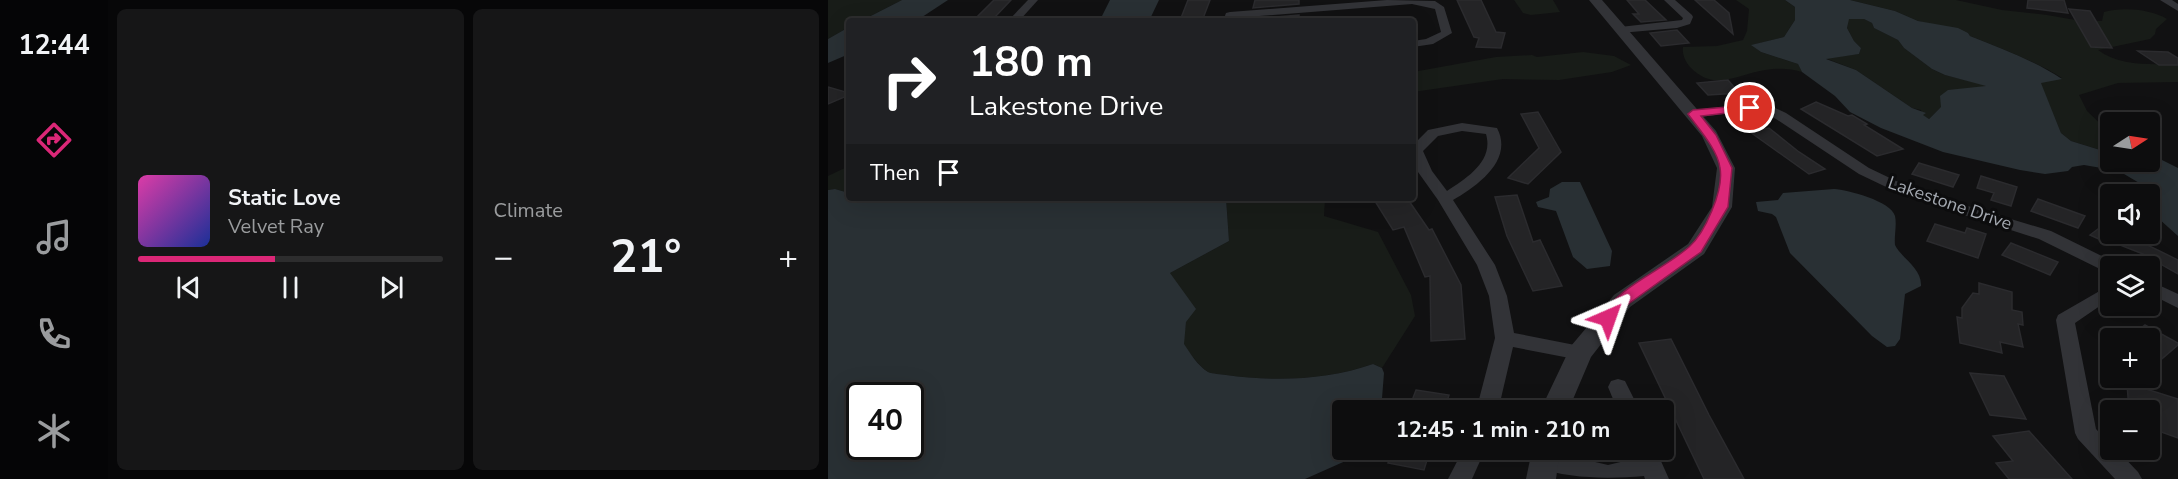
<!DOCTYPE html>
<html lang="en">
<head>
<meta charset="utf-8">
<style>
	:root { --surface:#0d0d0e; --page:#161617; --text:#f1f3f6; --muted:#9a9c9e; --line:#2d2d2e; --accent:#db2777 }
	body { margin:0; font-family:"Nunito Sans",sans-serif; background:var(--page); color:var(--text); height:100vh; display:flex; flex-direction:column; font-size:22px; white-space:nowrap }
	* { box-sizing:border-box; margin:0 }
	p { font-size:20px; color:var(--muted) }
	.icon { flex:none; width:33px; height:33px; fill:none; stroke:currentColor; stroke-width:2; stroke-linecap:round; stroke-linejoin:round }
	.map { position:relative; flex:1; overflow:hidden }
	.drawer { display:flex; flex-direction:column; gap:9px; padding:9px; background:#070708; width:720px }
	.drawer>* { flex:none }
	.banner { position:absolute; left:18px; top:18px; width:570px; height:183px; border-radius:6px; box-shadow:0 6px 24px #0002,0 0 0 2px var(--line); background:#202124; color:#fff; overflow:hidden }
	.needle { width:39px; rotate:78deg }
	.buttons { position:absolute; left:1272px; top:112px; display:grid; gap:12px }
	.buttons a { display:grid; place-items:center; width:60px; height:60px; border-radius:6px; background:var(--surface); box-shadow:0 6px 24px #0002,0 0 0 2px var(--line); font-size:30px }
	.speed { position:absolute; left:18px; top:382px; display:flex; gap:12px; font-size:30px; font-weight:700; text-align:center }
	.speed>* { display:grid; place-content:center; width:78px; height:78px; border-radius:50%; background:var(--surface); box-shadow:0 6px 24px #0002,0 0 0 2px var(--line); line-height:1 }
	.speed .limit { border:3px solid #111; border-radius:9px; background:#fff; color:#111 }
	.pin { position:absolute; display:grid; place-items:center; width:51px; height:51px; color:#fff; margin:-26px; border:3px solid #fff; border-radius:50%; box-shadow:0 2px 6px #0007 }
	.me { position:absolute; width:66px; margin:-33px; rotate:43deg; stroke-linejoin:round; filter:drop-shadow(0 0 4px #0008) }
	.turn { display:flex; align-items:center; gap:21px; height:126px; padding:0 24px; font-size:27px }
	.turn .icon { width:78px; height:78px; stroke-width:2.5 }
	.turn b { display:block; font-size:42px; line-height:51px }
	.then { display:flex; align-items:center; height:57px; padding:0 24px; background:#0003; gap:12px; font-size:22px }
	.big { font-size:45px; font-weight:700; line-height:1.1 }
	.drawer .card { flex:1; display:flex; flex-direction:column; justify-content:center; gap:9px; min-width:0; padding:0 21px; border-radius:9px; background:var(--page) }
	.song { display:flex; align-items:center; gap:18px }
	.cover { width:72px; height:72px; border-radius:9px; background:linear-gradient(135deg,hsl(320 70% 55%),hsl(230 70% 35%)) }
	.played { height:6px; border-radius:3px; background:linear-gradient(90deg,var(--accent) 45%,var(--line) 45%) }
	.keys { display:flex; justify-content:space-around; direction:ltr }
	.heat { display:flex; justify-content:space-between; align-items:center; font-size:33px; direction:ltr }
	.drawer .tiles { flex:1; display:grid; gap:9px; grid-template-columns:repeat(2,1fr) }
	.trip { position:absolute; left:504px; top:400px; width:342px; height:60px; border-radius:6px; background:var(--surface); box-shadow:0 6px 24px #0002,0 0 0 2px var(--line); font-weight:700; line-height:60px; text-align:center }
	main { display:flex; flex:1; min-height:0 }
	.tabs { display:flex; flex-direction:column; width:108px; justify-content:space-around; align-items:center; background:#050506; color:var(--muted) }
	.tabs .icon { width:42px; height:42px }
	.tabs .active { color:var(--accent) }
	.tabs b { font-size:27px; color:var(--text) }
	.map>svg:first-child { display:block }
	.green { fill:#181c18 }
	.water { fill:#293034; fill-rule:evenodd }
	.building { fill:#242426; stroke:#2b2b2e; stroke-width:1.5 }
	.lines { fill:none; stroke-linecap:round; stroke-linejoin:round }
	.minor { fill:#323337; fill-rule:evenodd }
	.tertiary { fill:#323337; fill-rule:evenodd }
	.route { fill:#db2777; stroke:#8e194d; stroke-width:1.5 }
	.labels { text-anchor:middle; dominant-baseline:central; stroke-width:6; stroke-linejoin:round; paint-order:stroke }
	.street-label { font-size:18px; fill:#a4a9b1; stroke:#0c0c0d }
</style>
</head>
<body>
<main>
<nav class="tabs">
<b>12:44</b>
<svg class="icon active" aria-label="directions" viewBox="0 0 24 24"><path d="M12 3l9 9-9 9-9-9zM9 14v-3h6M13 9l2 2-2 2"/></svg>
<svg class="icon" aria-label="music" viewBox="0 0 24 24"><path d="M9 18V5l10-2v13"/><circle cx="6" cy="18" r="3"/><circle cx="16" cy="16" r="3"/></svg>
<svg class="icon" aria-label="phone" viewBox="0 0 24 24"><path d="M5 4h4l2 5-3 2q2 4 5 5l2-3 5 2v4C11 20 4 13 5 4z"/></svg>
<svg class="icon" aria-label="climate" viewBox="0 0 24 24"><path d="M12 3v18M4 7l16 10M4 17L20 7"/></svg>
</nav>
<section class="drawer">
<div class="tiles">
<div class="card">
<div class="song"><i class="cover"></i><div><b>Static Love</b><p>Velvet Ray</p></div></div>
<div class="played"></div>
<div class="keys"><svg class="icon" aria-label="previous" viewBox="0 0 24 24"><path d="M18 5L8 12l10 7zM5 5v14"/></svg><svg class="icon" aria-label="pause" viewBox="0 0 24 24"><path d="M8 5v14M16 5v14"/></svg><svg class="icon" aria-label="next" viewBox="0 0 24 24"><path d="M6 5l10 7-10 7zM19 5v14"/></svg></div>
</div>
<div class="card"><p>Climate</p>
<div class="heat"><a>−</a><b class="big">21°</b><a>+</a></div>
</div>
</div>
</section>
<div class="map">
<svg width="1350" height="479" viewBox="0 0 1350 479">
	<rect width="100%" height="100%" fill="#111112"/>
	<g class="green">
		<path d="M0,0H74L33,21H21V27L0,39Z"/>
		<path d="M686,0H725L732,12L703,15L695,13Z"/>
		<path d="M908,0H957L967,7V20L956,37L924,45L933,52L970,64L974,72C961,68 950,68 937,70C908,75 886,92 862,67C857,61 854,54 855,47L889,46L915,40L919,31L921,9Z"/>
		<path d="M1022,0H1128L1174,10L1219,15L1253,21H1274L1276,12C1295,7 1322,9 1339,19L1328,29L1327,34L1322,39L1270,50C1293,67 1323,64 1350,64V82L1290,83L1251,95L1259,111L1282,133V153L1243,141L1233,133L1212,82L1234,78C1205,60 1174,49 1142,36L1140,33L1090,21L1067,11Z"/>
		<path d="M1020,19H1036L1044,23L1046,28L1070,40L1076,48L1104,69L1117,75L1161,86C1135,89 1119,101 1101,119L1094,115L1093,110L1084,108L1028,70L997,58L1031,54L1033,48L1026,41L1019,28Z"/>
		<path d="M755,52L786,56L803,65L784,72L731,80L675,79L585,92V72L668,57L704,55L709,57Z"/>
		<path d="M21,166V193L7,189L0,190V176Z"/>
		<path d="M398,198H497L496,216L550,232L583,295L587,316L554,368L545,364C500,380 446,382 398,375C393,374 385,374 380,372C370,365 362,353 355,344L358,322L342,273L401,241Z"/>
	</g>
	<g class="water">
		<path d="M74,0H120L88,21H33Z"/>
		<path d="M282,0H331L321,21H275L274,16Z"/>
		<path d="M957,0H1022L1067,11L1090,21L1130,28L1140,33L1142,36C1174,49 1205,60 1234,79L1213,83L1233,133L1243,141L1282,153V162H1322V159H1332L1350,168V236L1330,218L1318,187L1291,171L1256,165L1244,167L1240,171L1217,174L1192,170L1115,152L1053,128L1022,112L1007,96L974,72L970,64L933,52L923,45L956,37L967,20V7ZM1021,19H1036L1044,23L1046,28L1070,40L1076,48L1104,69L1117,75L1158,86L1120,90L1112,96L1113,107L1101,119L1095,115L1098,113L1084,108L1028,70L998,59L1031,54L1033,48L1026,41L1019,28Z"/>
		<path d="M21,27V54L0,63V39Z"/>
		<path d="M734,182H752L784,251L782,266L759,269L745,257L728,211L710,207L708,202L721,197L722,189Z"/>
		<path d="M7,189L21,193V198H42L57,202L59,198H398L401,241L342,273L368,309L358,322L356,344C362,353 370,366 380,372C385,374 393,374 398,375C446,382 500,380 545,364L554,368L556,373L553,411H514V450H529L522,459L477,479H0V190ZM32,396H82V447H32Z"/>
		<path d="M1006,189C1020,190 1063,201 1067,216C1069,225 1066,236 1067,245C1074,259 1094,268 1093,286L1077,294L1072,339L1067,346L1059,347L1044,336L962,253L948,217L944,214L930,211L928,202L950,200L955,193Z"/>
	</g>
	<g class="building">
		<path d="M166,0H183L166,18L147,19Z"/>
		<path d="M360,0H382L374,21H358L360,18H353Z"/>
		<path d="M427,0H471V4L425,8Z"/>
		<path d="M629,0H653L668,32L677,33L673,48L648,47L651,38L646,37Z"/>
		<path d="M799,0H817L838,20L813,22L805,14H811Z"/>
		<path d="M867,0H886L901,13L905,34Z"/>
		<path d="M1200,0H1236L1240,13L1199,8Z"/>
		<path d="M1241,9L1262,11L1284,48L1263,47Z"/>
		<path d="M471,15V21H422L423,19Z"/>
		<path d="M849,30L861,43L833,46L822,33Z"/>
		<path d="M1310,51L1340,52L1350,58V65H1331Z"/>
		<path d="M900,80L911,93L880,95L869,83Z"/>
		<path d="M0,87L21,93V95L0,104Z"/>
		<path d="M988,102L1020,116L1024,115L1039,124L1036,125L1075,149L1049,156L973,109Z"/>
		<path d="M710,112L733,152L700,184L680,178L711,148L693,114Z"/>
		<path d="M941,128L971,152L997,169L981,174L922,132Z"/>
		<path d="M1091,163L1131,175L1125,187L1084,174Z"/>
		<path d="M1153,176L1189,187L1183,206L1163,200L1166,193L1149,188Z"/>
		<path d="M689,195L705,242L712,240L734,286L705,291L679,236L667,197Z"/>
		<path d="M545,198H579L601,230L604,229L633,285L637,339L603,341L602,276L597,277L576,227L565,230Z"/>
		<path d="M1210,199L1257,216L1250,228L1203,211Z"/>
		<path d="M1282,220V234H1297L1350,260V274L1315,254L1282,241V244L1262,235Z"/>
		<path d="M1107,224L1137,233L1139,228L1158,234L1150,258L1099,241Z"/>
		<path d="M1183,243L1230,262L1222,275L1174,255Z"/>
		<path d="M1151,283L1184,292V310L1194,312L1195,325L1190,324L1195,347L1172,342L1174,353L1132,343L1129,317L1134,318V308L1145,293L1151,294Z"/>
		<path d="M1317,325L1350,343V345L1322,369V339H1299Z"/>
		<path d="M843,339L881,415L916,479H876L811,343Z"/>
		<path d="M1142,373L1176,376L1198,419L1162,415Z"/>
		<path d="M1299,383L1350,399V438L1322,428V411H1301Z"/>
		<path d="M588,390L621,395L616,411H580Z"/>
		<path d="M1201,431L1244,479H1181L1168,463L1185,461L1165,436Z"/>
		<path d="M565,450H602L596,470L560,463Z"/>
	</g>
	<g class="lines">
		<g class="minor">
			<path d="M200,0H210L191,21H180Z"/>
			<path d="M559,0L607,1L616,7L624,33L605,44L585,47V41L598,39L613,32L607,9L584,4L406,18L405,21H395L398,13L402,12Z"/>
			<path d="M836,0H847L864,15L865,17L862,24L849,28L792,33L787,30L792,27L854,20L855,18Z"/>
			<path d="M1332,0H1344L1350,4V11Z"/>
			<path d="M922,104L943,106L958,113L1041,168L1087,190L1223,231L1288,263L1291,267H1282V273L1276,271L1211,239L1077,196L1031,174L948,119C923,107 893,115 865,118L859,114L865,110Z"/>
			<path d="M634,123L669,128C686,160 649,186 625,200L667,265L679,296L686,333L752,346L759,348L762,353L759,358L752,360L685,347L670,411H648L667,338L661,296L649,265L610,200L590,172L585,160V145L600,130ZM634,131L658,134C666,161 639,178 619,191L604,171L595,151L610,136Z"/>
			<path d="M1322,281L1350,294V308L1322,294Z"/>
			<path d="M1282,285V299L1247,323L1268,429L1282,444V450H1289L1310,472L1314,479H1287L1250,439L1247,433L1228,320L1230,315Z"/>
			<path d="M790,379L797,381L812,411H790L780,387L783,381Z"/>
			<path d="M635,450H657L644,479H620Z"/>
			<path d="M716,450L780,465L809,458L806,450H828L841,479H817L816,476C781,479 741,479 708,467L705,460L708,453Z"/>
		</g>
		<g class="tertiary">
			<path d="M761,0H774L888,131L907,168L904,207L876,254L802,307L763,357L740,411H712L743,346L786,295L860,244L884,207L889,168L874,136Z"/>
			<path d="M704,450H732L728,479H698Z"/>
		</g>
	</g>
	<path class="route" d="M922,105L927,108L925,110L873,116L888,135L904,168L900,207L873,252L799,305L785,322H774L772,318C792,285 832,272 861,247C877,233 896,190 892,168C890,150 870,128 860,114L865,110Z"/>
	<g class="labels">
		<g class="street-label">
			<text transform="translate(1122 203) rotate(19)">Lakestone Drive</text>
		</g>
	</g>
</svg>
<div class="buttons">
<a><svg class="needle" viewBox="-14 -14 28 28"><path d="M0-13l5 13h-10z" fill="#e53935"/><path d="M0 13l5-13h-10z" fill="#9a9c9e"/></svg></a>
<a><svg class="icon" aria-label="sound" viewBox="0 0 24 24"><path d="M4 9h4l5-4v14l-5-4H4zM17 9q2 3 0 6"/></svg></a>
<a><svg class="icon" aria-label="layers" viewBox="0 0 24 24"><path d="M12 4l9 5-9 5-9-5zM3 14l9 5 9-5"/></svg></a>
<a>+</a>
<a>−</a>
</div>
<div class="speed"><div class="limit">40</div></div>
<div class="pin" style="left:922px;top:108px;background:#d93025"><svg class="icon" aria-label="arrive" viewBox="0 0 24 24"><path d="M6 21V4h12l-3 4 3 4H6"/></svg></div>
<svg class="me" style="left:780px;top:318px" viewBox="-20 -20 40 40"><path d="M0-17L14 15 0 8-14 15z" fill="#db2777" stroke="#fff" stroke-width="4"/></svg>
<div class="trip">12:45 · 1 min · 210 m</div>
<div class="banner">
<div class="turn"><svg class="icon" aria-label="right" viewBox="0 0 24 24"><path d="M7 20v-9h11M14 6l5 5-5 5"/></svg><div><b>180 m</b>Lakestone Drive</div></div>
<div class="then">Then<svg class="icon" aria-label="arrive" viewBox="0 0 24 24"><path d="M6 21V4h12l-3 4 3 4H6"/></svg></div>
</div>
</div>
</main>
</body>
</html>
